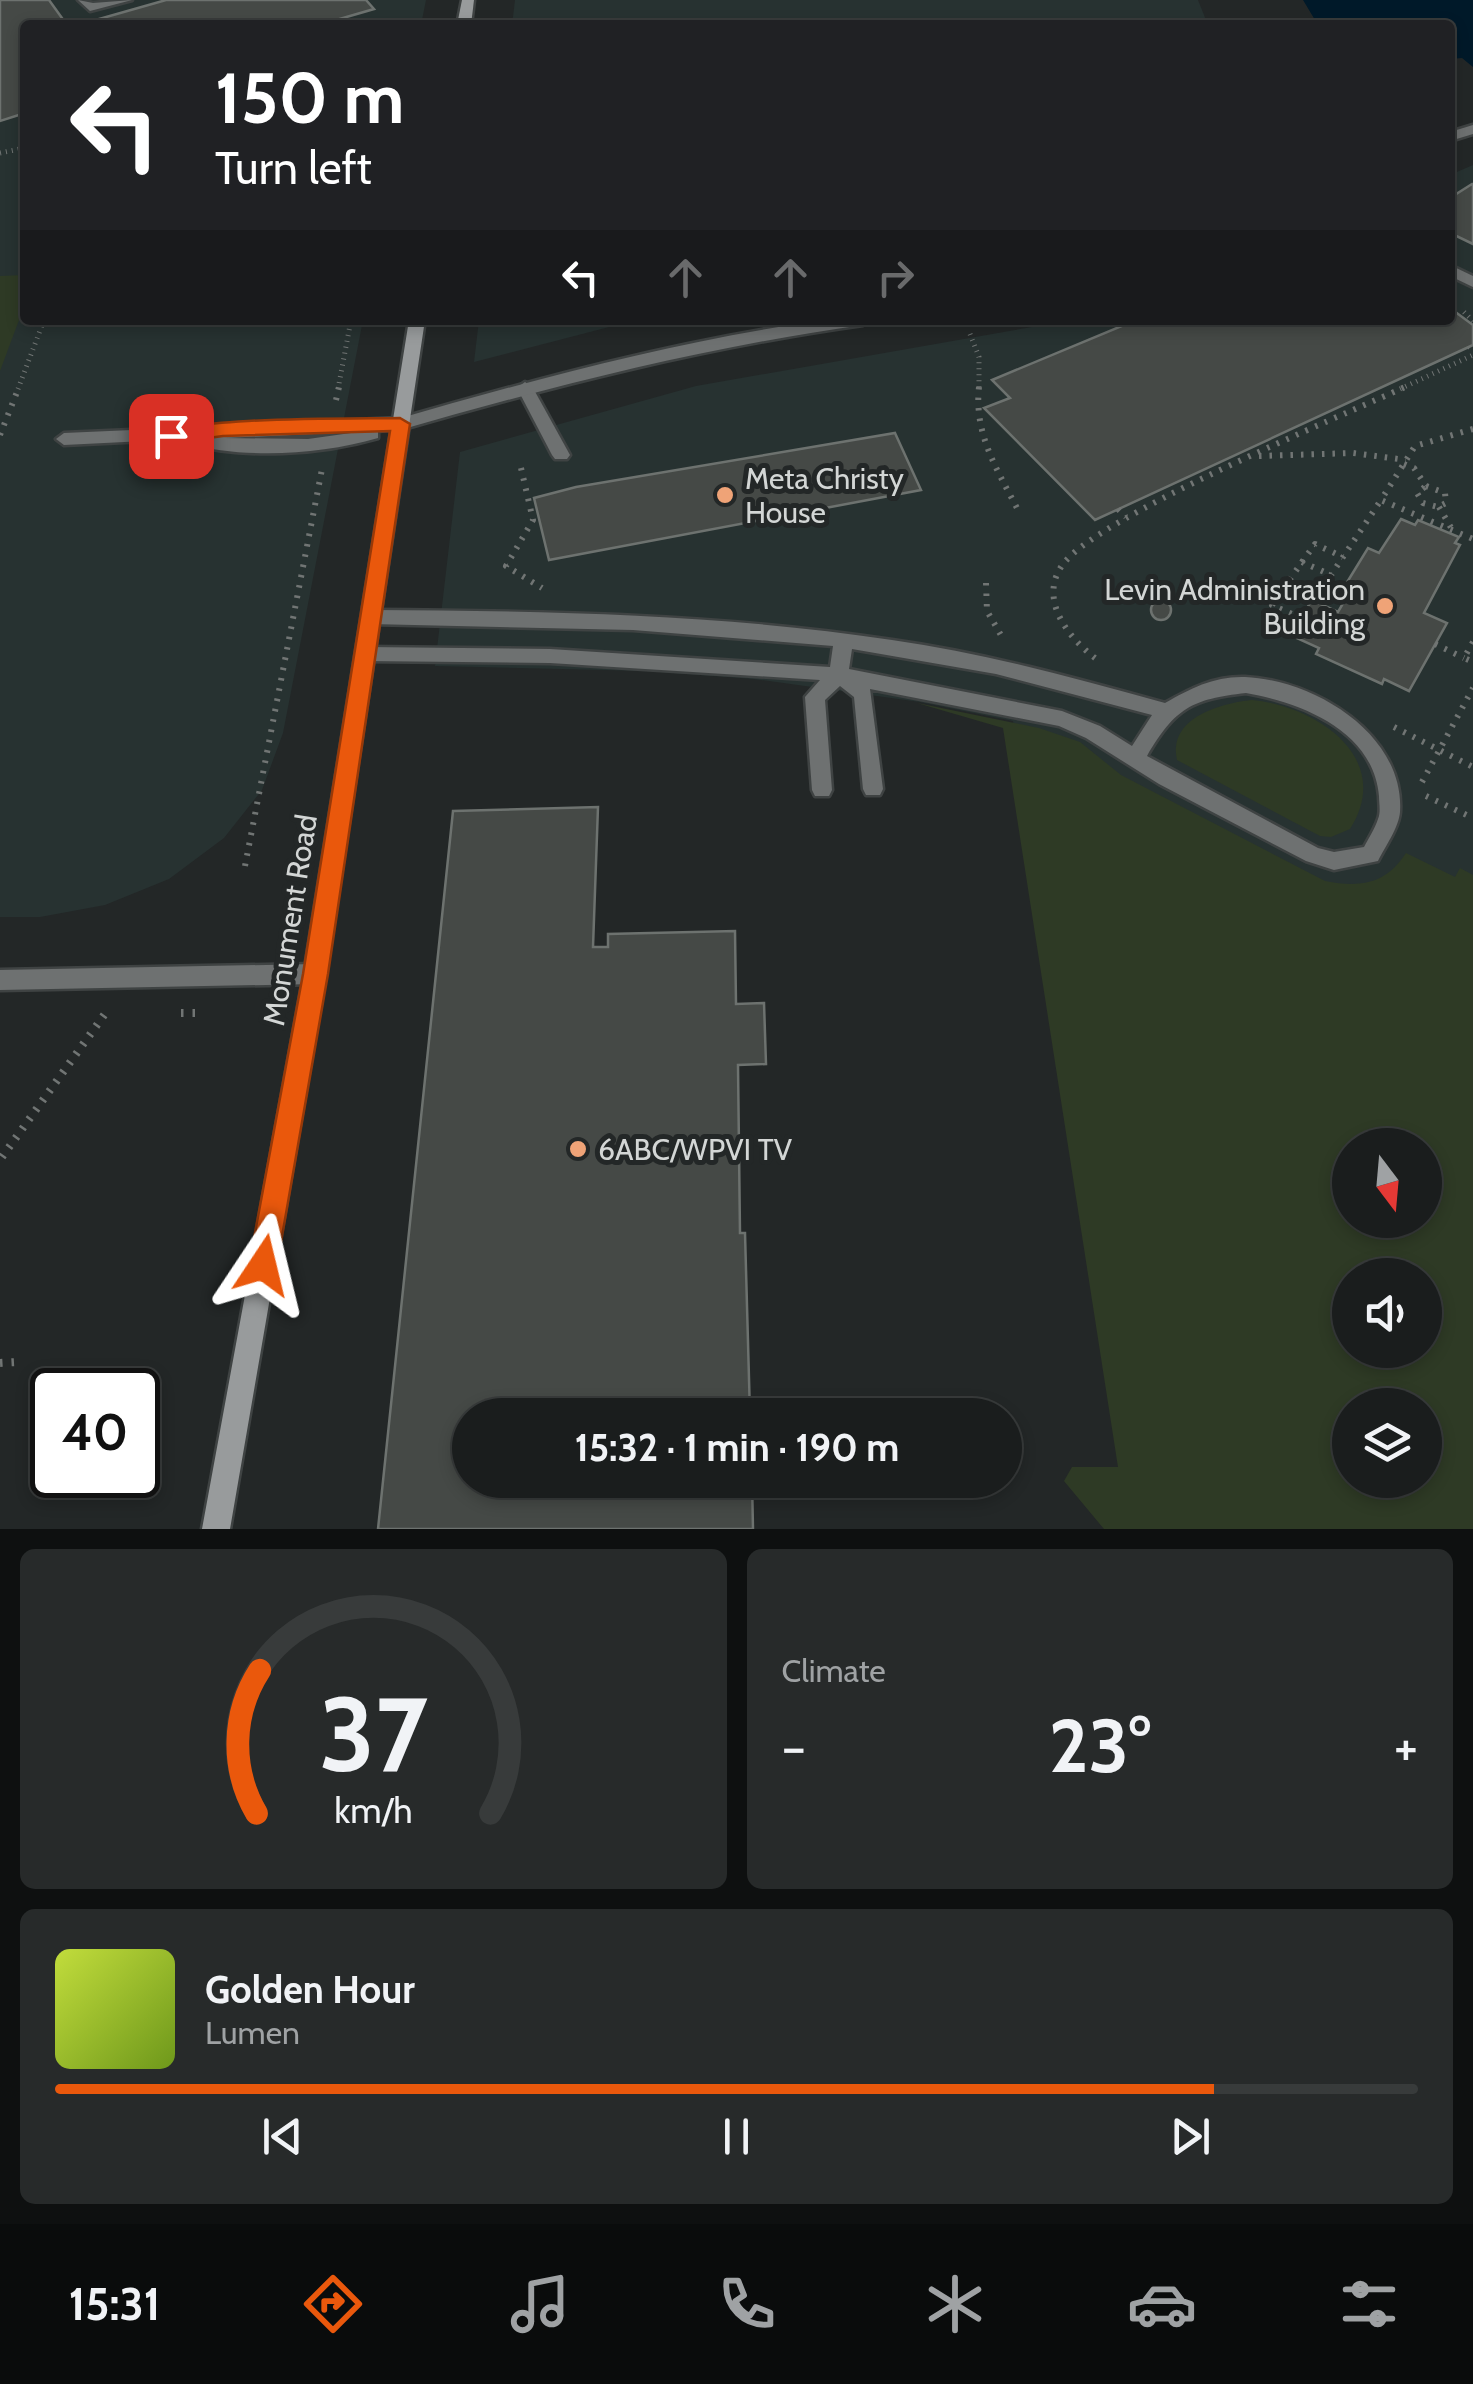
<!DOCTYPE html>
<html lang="en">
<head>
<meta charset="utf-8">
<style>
	:root { --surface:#1a1d1d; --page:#272a2a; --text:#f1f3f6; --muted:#9fa2a4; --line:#383b3b; --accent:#ea580c }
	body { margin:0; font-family:Cabin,sans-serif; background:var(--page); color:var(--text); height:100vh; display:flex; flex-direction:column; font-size:38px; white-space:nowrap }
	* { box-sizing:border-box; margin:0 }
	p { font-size:32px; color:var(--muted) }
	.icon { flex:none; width:55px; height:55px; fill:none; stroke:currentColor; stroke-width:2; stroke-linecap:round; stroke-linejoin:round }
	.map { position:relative; height:1529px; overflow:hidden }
	.panel { display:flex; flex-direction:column; gap:20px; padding:20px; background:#0e1010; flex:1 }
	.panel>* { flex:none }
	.top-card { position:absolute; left:20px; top:20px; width:1435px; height:305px; border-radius:10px; box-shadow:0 5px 15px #0003,0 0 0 2px var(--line); background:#202124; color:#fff; overflow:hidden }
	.needle { width:65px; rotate:164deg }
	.controls { position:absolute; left:1332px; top:1128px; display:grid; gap:20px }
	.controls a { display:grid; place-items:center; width:110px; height:110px; border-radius:50%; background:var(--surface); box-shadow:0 5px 15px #0003,0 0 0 2px var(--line); font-size:50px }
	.speed { position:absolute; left:30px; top:1368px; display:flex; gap:20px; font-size:50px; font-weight:700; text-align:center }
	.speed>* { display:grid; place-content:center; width:130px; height:130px; border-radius:50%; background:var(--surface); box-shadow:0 5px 15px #0003,0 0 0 2px var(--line); line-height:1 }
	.speed .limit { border:5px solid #111; border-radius:15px; background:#fff; color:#111 }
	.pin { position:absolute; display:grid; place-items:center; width:85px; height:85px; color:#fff; margin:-42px; border-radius:20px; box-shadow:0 5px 15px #0006 }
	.me { position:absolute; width:110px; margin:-55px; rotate:10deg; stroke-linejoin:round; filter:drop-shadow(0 0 8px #0008) }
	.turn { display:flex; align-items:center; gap:35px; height:210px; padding:0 30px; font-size:45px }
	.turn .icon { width:130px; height:130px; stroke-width:2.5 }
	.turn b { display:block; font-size:70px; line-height:85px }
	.lanes { display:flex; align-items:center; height:95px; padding:0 30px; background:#0003; justify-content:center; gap:50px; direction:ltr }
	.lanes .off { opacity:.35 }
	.big { font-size:75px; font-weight:700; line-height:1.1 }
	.panel .widget { flex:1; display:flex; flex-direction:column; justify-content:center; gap:15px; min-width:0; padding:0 35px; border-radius:15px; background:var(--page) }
	.panel .dial { align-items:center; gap:0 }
	.dial svg { height:260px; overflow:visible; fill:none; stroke:var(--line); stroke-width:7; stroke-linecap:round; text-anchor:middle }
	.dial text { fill:var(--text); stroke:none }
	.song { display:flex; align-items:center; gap:30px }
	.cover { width:120px; height:120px; border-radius:15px; background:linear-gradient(135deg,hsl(70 70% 55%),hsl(80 70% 35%)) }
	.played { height:10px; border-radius:5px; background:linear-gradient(90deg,var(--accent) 85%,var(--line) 85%) }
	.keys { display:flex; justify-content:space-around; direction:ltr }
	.heat { display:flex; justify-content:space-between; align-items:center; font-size:55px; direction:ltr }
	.panel .tiles { flex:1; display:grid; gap:20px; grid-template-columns:1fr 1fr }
	.widget:last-child { grid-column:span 2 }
	.trip { position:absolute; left:452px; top:1398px; width:570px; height:100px; border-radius:50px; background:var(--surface); box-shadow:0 5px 15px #0003,0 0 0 2px var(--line); font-weight:700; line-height:100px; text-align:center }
	.tabs { display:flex; height:160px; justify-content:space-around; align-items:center; background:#0a0c0c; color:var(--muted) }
	.tabs .icon { width:70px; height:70px }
	.tabs .current { color:var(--accent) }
	.tabs b { font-size:45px; color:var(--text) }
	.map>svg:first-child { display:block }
	.built { fill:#273231; fill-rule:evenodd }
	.green { fill:#2e3a25; fill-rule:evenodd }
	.water { fill:#001929 }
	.building { fill:#454946; stroke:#6d726f; stroke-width:2.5 }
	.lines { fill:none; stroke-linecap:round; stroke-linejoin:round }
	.lane-casing { stroke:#3f4343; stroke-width:5 }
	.street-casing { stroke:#3f4343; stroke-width:5 }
	.secondary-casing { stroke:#3f4343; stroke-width:5 }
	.path-far2 { stroke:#717574; stroke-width:5; stroke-dasharray:1 5; stroke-linecap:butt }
	.path-far1 { stroke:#717574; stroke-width:6; stroke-dasharray:2.5 8; stroke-linecap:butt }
	.path { stroke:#717574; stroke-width:8; stroke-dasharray:2.5 9; stroke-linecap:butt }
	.lane { fill:#6e7171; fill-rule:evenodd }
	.street { fill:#6e7171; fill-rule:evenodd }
	.secondary { fill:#989b9c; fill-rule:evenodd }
	.route { fill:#ea580c; stroke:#983908; stroke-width:2.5 }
	.poi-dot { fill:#efa377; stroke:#232727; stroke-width:4 }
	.labels { text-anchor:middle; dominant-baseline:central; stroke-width:10; stroke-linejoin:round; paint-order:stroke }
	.poi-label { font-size:30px; fill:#d3d6d5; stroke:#232727; text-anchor:start }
	.street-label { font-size:30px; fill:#d3d6d5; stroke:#232727 }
</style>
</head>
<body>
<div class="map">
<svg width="1473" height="1529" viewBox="0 0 1473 1529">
	<rect width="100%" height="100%" fill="#232727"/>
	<g class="built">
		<path d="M0,0H426L421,25H25V320H363L283,733L262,790L224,838L169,879L105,905L40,917H0Z"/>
		<path d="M515,0H1198L1208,25H512Z"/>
		<path d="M1473,165V1529H1147L1013,721L920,702L754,679L646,671L435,666L460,452L696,386L1072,320H1450V175ZM1350,1145H1425V1220H1350ZM1350,1275H1425V1350H1350ZM1350,1405H1425V1480H1350Z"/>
		<path d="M479,320H636L474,362Z"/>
	</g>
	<g class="green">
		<path d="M25,275V304L0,371V276Z"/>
		<path d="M1252,700C1316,706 1395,758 1350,829L1331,837L1320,836L1177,760C1167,718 1221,703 1252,700Z"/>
		<path d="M917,703L1039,728L1080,742L1121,775L1325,881C1361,888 1386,884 1406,853L1455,877L1460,868L1473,875V1529H1104L1064,1481L1072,1467H1118L1003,728ZM1350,1145H1425V1220H1350ZM1350,1275H1425V1350H1350ZM1350,1405H1425V1480H1350Z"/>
	</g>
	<path class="water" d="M1303,0H1473V67L1462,58L1450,59V25H1318Z"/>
	<g class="building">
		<path d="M0,0H49L67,25H25V113L0,121Z"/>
		<path d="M166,0H366L374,9L319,25H78Z"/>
		<path d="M1472,184L1473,185V244L1450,233V212L1455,207L1450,198Z"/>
		<path d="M1450,308L1473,325V345L1095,520L984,408L1010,398L992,380L1136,320H1450Z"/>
		<path d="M895,433L921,490L549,560L534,498L576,487Z"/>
		<path d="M1401,519L1415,525L1418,520L1459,537L1455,543L1460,545L1424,613L1447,623L1409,691L1384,679L1382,684L1316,654L1319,648L1290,635L1312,600L1338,612L1345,600L1338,597L1368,548L1379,553Z"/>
		<circle cx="1161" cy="610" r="10"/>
		<path d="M598,807L593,947H608V934L735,931L736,1004L764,1003L766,1064L738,1065L740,1233H745L750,1415H470V1480H752L753,1529H378L453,811Z"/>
	</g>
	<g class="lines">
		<defs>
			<g id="lane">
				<path d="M78,0L93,3L132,0L90,11Z"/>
				<path d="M1450,265L1473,276V287L1450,276Z"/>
				<path d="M525,382L533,388L570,455L567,459H555L552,455L517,388Z"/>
				<path d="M400,418L408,424L406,428L378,431V438C319,455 247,459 187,444L185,439L64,445L56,439L64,433ZM358,432L308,439L224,438Z"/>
				<path d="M371,610C545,611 720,614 892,640C985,653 1075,678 1165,703C1191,688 1215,676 1245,677C1315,680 1405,735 1400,812C1399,827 1385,847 1378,861L1334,870L1306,861L1159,784L1086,738L1059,726L870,689L883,789L880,795H866L863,789L854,697L840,686L825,700L832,790L829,796H815L812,790L805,697L820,680L550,663L365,661L356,654L365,647L550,649L830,667L833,646L633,630L371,624L362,617ZM852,649L996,674L1152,715L1132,746L1100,726L1062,711L849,669ZM1246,693C1301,703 1373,730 1379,796C1379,803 1381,812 1378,819C1375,828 1369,838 1364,847L1334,852L1318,848L1147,756C1175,708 1192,699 1246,693Z"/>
			</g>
			<g id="street">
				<path d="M1473,125V134L1450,141V132Z"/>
				<path d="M825,320H871L863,325C705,347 553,386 400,430L392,424L394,420C536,379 679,340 825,320Z"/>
				<path d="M315,964L323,967L326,974L323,981L315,984L0,990V970Z"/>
			</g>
			<g id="secondary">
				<path d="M462,0H474L471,25H457Z"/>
				<path d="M409,320H425L326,974L230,1529H202L304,974Z"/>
			</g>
		</defs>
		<use href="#lane" class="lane-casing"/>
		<use href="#street" class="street-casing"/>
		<use href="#secondary" class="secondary-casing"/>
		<g class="path-far2">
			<path d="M0,153L25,148"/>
			<path d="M1464,312L1473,321"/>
			<path d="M970,334L979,357V389"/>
			<path d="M1469,347L1473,350"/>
			<path d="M18,389L44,320"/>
			<path d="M338,389L351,320"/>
			<path d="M1400,389L1473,355"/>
		</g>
		<g class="path-far1">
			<path d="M979,387C974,433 996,468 1017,508"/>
			<path d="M336,400L339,387"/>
			<path d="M1473,429L1415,446L1381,500L1473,539"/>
			<path d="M0,435L19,387"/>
			<path d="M1259,456L1353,453L1406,460"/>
			<path d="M1404,464L1414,468L1426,486"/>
			<path d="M521,468L533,520L506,566L542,588"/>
			<path d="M1426,486L1445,493L1446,503L1438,507L1423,503L1417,493Z"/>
			<path d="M1439,507L1453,531"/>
			<path d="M1118,509L1126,517"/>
			<path d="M1302,562L1315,544L1343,557"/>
			<path d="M986,583L987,611L1002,637"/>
			<path d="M1301,618L1272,605L1302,562L1331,575L1381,500"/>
			<path d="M1473,642L1464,658L1473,662"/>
			<path d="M1435,644L1464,658"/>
			<path d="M1095,658C1069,638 1039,601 1061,567C1090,519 1342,416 1405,387"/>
			<path d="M1394,727L1473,767"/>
			<path d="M1422,782L1473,688"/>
			<path d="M1426,796L1473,818"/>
			<path d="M245,866L322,469"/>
		</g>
		<g class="path">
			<path d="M181,1013H199"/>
			<path d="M2,1157L107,1011"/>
			<path d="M0,1363L18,1362"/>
		</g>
		<use href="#lane" class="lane"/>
		<use href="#street" class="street"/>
		<use href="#secondary" class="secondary"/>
	</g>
	<path class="route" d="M400,418L410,424L328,974L277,1265L273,1275L263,1279L253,1275L249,1265L303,974L390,431L223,436L171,443L161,436C181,416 362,419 400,418Z"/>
	<g class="poi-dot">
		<circle cx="725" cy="495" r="10"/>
		<circle cx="1385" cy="606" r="10"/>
		<circle cx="578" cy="1149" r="10"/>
	</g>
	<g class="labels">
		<g class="poi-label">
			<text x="745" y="478">Meta Christy<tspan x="745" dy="34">House</tspan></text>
			<text x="1365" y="589" text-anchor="end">Levin Administration<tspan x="1365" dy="34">Building</tspan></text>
			<text x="598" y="1149">6ABC/WPVI TV</text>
		</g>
		<g class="street-label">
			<text transform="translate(290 920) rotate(-81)">Monument Road</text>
		</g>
	</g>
</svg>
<div class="controls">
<a><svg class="needle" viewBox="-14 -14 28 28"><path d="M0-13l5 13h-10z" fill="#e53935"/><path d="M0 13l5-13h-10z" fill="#9fa2a4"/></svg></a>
<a><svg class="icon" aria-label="sound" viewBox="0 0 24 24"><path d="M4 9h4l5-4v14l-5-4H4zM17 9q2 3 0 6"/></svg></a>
<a><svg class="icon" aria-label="layers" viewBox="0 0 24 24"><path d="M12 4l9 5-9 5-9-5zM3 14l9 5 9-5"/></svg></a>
</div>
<div class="speed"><div class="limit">40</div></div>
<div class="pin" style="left:171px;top:436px;background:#d93025"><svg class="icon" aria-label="arrive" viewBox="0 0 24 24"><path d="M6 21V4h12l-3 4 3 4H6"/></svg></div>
<svg class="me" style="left:263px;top:1265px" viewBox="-20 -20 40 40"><path d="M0-17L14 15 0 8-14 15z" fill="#ea580c" stroke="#fff" stroke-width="4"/></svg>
<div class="trip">15:32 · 1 min · 190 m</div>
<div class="top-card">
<div class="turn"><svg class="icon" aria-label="left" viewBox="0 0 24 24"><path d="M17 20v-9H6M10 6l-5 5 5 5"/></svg><div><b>150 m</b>Turn left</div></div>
<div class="lanes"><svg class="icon" aria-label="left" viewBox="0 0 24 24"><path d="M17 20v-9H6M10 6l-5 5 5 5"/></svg><svg class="icon off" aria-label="ahead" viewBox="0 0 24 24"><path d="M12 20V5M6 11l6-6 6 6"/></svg><svg class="icon off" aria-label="ahead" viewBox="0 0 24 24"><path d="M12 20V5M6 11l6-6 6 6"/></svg><svg class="icon off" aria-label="right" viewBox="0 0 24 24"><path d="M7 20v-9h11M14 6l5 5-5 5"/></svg></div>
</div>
</div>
<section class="panel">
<div class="tiles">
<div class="widget dial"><svg viewBox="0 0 100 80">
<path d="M14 69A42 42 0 1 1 86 69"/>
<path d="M14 69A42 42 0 0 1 15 25" stroke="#ea580c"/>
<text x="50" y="56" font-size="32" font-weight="700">37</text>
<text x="50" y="72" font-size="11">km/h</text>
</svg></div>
<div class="widget"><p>Climate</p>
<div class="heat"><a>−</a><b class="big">23°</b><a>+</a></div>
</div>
<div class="widget">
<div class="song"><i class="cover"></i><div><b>Golden Hour</b><p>Lumen</p></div></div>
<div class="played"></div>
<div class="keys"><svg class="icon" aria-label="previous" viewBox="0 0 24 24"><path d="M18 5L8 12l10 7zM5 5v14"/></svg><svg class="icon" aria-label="pause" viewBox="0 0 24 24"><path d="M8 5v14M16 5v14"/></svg><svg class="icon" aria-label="next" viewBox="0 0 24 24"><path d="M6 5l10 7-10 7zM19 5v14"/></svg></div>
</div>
</div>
</section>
<nav class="tabs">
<b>15:31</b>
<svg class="icon current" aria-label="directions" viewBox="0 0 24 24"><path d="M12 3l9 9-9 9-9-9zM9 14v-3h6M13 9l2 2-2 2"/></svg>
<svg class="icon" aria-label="music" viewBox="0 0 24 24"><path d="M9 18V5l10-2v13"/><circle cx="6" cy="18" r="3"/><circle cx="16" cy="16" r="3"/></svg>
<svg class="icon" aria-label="phone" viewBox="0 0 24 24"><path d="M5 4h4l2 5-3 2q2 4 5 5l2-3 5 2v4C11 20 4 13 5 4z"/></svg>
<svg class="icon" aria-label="climate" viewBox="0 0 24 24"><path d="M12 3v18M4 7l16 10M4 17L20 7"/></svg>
<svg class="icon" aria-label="car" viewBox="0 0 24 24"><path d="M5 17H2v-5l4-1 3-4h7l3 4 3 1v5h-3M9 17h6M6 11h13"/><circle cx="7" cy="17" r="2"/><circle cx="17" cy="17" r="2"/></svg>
<svg class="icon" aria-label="filters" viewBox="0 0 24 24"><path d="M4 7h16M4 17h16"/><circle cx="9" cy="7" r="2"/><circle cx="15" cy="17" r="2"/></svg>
</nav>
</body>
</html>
